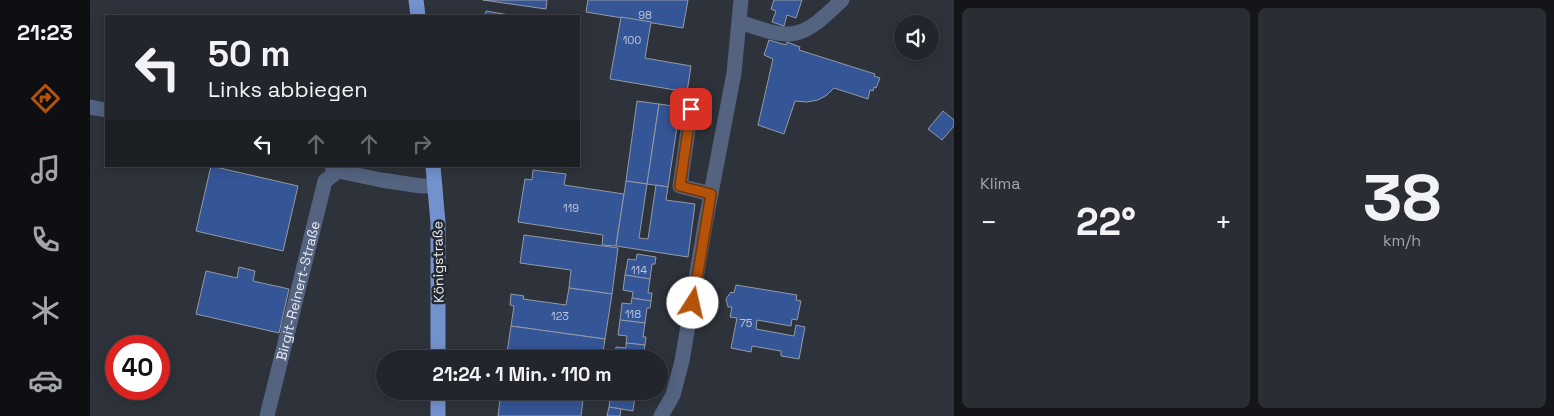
<!DOCTYPE html>
<html lang="de">
<head>
<meta charset="utf-8">
<style>
	:root { --surface:#22262c; --page:#2a2e34; --text:#f1f3f6; --muted:#a2a5a9; --line:#3f4348; --accent:#b45309 }
	body { margin:0; font-family:"Space Grotesk",sans-serif; background:var(--page); color:var(--text); height:100vh; display:flex; flex-direction:column; font-size:19px; white-space:nowrap }
	* { box-sizing:border-box; margin:0 }
	p { font-size:16px; color:var(--muted) }
	.icon { flex:none; width:28px; height:28px; fill:none; stroke:currentColor; stroke-width:2; stroke-linecap:round; stroke-linejoin:round }
	.map { position:relative; flex:1; overflow:hidden }
	.drawer { display:flex; flex-direction:column; gap:8px; padding:8px; background:#131518; width:600px }
	.drawer>* { flex:none }
	.guide { position:absolute; left:15px; top:15px; width:475px; height:152px; border-radius:0px; box-shadow:0 2px 12px #0003,0 0 0 1px var(--line); background:#22262c; color:var(--text); overflow:hidden }
	.controls { position:absolute; left:804px; top:15px; display:grid; gap:10px }
	.controls a { display:grid; place-items:center; width:45px; height:45px; border-radius:50%; background:var(--surface); box-shadow:0 2px 12px #0003,0 0 0 1px var(--line); font-size:25px }
	.speed { position:absolute; left:15px; top:335px; display:flex; gap:10px; font-size:25px; font-weight:700; text-align:center }
	.speed>* { display:grid; place-content:center; width:65px; height:65px; border-radius:50%; background:var(--surface); box-shadow:0 2px 12px #0003,0 0 0 1px var(--line); line-height:1 }
	.speed .limit { border:8px solid #d22; background:#fff; color:#111 }
	.pin { position:absolute; display:grid; place-items:center; width:42px; height:42px; color:#fff; margin:-21px; border-radius:10px; box-shadow:0 2px 8px #0006 }
	.me { position:absolute; width:55px; margin:-28px; rotate:10deg; stroke-linejoin:round; filter:drop-shadow(0 0 4px #0008) }
	.turn { display:flex; align-items:center; gap:18px; height:105px; padding:0 20px; font-size:22px }
	.turn .icon { width:65px; height:65px; stroke-width:2.5 }
	.turn b { display:block; font-size:35px; line-height:42px }
	.lanes { display:flex; align-items:center; height:48px; padding:0 20px; background:#0003; justify-content:center; gap:25px; direction:ltr }
	.lanes .off { opacity:.35 }
	.big { font-size:38px; font-weight:700; line-height:1.1 }
	.drawer .card { flex:1; display:flex; flex-direction:column; justify-content:center; gap:8px; min-width:0; padding:0 18px; border-radius:8px; background:var(--page) }
	.drawer .dial { align-items:center; gap:0 }
	.dial b { font-size:65px; line-height:1 }
	.heat { display:flex; justify-content:space-between; align-items:center; font-size:28px; direction:ltr }
	.drawer .tiles { flex:1; display:grid; gap:8px; grid-template-columns:repeat(2,1fr) }
	.trip { position:absolute; left:286px; top:350px; width:292px; height:50px; border-radius:25px; background:var(--surface); box-shadow:0 2px 12px #0003,0 0 0 1px var(--line); font-weight:700; line-height:50px; text-align:center }
	main { display:flex; flex:1; min-height:0 }
	.dock { display:flex; flex-direction:column; width:90px; justify-content:space-around; align-items:center; background:#0e0f12; color:var(--muted) }
	.dock .icon { width:35px; height:35px }
	.dock .active { color:var(--accent) }
	.dock b { font-size:22px; color:var(--text) }
	.map>svg:first-child { display:block }
	.building { fill:#345596; stroke:#959aa4 }
	.lines { fill:none; stroke-linecap:round; stroke-linejoin:round }
	.minor { stroke:#536380; stroke-width:15 }
	.major { stroke:#7392cd; stroke-width:15 }
	.route-casing { stroke:#753606; stroke-width:12 }
	.route { stroke:#b45309; stroke-width:9 }
	.labels { text-anchor:middle; dominant-baseline:central; stroke-width:5; stroke-linejoin:round; paint-order:stroke }
	.number-label { font-size:11px; fill:#bcc6da }
	.street-label { font-size:14px; fill:#e9ecf1; stroke:#242830 }
</style>
</head>
<body>
<main>
<nav class="dock">
<b>21:23</b>
<svg class="icon active" aria-label="directions" viewBox="0 0 24 24"><path d="M12 3l9 9-9 9-9-9zM9 14v-3h6M13 9l2 2-2 2"/></svg>
<svg class="icon" aria-label="music" viewBox="0 0 24 24"><path d="M9 18V5l10-2v13"/><circle cx="6" cy="18" r="3"/><circle cx="16" cy="16" r="3"/></svg>
<svg class="icon" aria-label="phone" viewBox="0 0 24 24"><path d="M5 4h4l2 5-3 2q2 4 5 5l2-3 5 2v4C11 20 4 13 5 4z"/></svg>
<svg class="icon" aria-label="climate" viewBox="0 0 24 24"><path d="M12 3v18M4 7l16 10M4 17L20 7"/></svg>
<svg class="icon" aria-label="car" viewBox="0 0 24 24"><path d="M5 17H2v-5l4-1 3-4h7l3 4 3 1v5h-3M9 17h6M6 11h13"/><circle cx="7" cy="17" r="2"/><circle cx="17" cy="17" r="2"/></svg>
</nav>
<div class="map">
<svg width="864" height="416" viewBox="0 0 864 416">
	<rect width="100%" height="100%" fill="#2e323a"/>
	<g class="building">
		<path d="M393,0H457L456,9Z"/>
		<path d="M498,0H598L593,28L496,12Z"/>
		<path d="M684,0H712L706,18L697,15L694,26L682,22L686,11L681,9Z"/>
		<path d="M396,11L425,16H395Z"/>
		<path d="M531,17L561,22L555,58L601,66L597,92L520,79Z"/>
		<path d="M679,40L696,45L697,42L710,47L709,50L785,74L784,76L790,78L786,88L784,87L783,91L780,90L778,99L744,88L737,95L728,100L717,102L705,101L694,134L668,125L683,59L674,55Z"/>
		<path d="M547,101L569,104L557,184L536,181Z"/>
		<path d="M569,104L590,107L578,187L557,184Z"/>
		<path d="M853,111L864,120V126L852,140L838,129Z"/>
		<path d="M121,166L208,186L193,251L106,231Z"/>
		<path d="M443,170L476,174L474,185L534,194L526,246L512,245L513,235L428,222L435,179L442,180Z"/>
		<path d="M536,181L557,184L549,238L558,239L566,185L578,187L576,200L605,204L598,257L526,246Z"/>
		<path d="M434,235L528,248L522,294L479,288L481,270L430,263Z"/>
		<path d="M547,254L566,257L565,264H562L560,279L535,275L538,259L546,260Z"/>
		<path d="M149,267L165,271L163,281L199,289L189,333L106,314L116,271L147,278Z"/>
		<path d="M535,275L560,279L558,293H562L561,301L542,298L543,292L533,290Z"/>
		<path d="M646,285L707,295L706,300L711,301L707,320L702,319L701,326L667,320L666,329L704,336L706,325L715,327L709,359L691,356V351L662,346L661,352L641,348L647,318L640,317L642,307H638L636,299L641,292L644,293Z"/>
		<path d="M479,288L522,294L515,339L421,326L424,306L420,305L421,294L434,296L433,299L476,305Z"/>
		<path d="M542,298L561,301L560,308H557L555,323L530,320L532,303L541,304Z"/>
		<path d="M530,320L555,323L553,337H556L555,345L536,343L537,336L528,335Z"/>
		<path d="M421,326L515,339L512,359H416Z"/>
		<path d="M536,343L555,345L554,352H551L550,359H525L526,347L536,348Z"/>
		<path d="M411,391L494,392L491,416H408Z"/>
		<path d="M521,391H549V396H545L543,411L519,407Z"/>
		<path d="M519,407L531,409L530,416H517Z"/>
	</g>
	<g class="lines">
		<g class="minor">
			<path d="M650,22C703,41 711,40 752,0"/>
			<path d="M0,107L16,110"/>
			<path d="M601,109L590,186L621,194"/>
			<path d="M242,166L248,171L291,180L331,186H345"/>
			<path id="s1" d="M177,416L235,181L248,171"/>
			<path d="M571,416L583,395L592,361L615,225L644,73L651,0"/>
		</g>
		<g class="major">
			<path d="M326,0L328,16"/>
			<path d="M343,166L348,223V359"/>
			<path d="M348,416V391"/>
		</g>
	</g>
	<g class="lines">
		<defs>
			<path id="route" d="M601,109L590,186L621,194L603,303"/>
		</defs>
		<use href="#route" class="route-casing"/>
		<use href="#route" class="route"/>
	</g>
	<g class="labels">
		<g class="number-label">
			<text x="555" y="15">98</text>
			<text x="542" y="40">100</text>
			<text x="481" y="208">119</text>
			<text x="549" y="270">114</text>
			<text x="543" y="314">118</text>
			<text x="470" y="316">123</text>
			<text x="656" y="323">75</text>
		</g>
		<g class="street-label">
			<text transform="translate(348 262) rotate(-91)">Königstraße</text>
			<text stroke="none"><textPath href="#s1" startOffset="129">Birgit-Reinert-Straße</textPath></text>
		</g>
	</g>
</svg>
<div class="controls">
<a><svg class="icon" aria-label="sound" viewBox="0 0 24 24"><path d="M4 9h4l5-4v14l-5-4H4zM17 9q2 3 0 6"/></svg></a>
</div>
<div class="speed"><div class="limit">40</div></div>
<div class="pin" style="left:601px;top:109px;background:#d93025"><svg class="icon" aria-label="arrive" viewBox="0 0 24 24"><path d="M6 21V4h12l-3 4 3 4H6"/></svg></div>
<svg class="me" style="left:603px;top:303px" viewBox="-20 -20 40 40"><circle r="19" fill="#fff"/><path d="M0-13L10 11 0 6-10 11z" fill="#b45309"/></svg>
<div class="trip">21:24 · 1 Min. · 110 m</div>
<div class="guide">
<div class="turn"><svg class="icon" aria-label="left" viewBox="0 0 24 24"><path d="M17 20v-9H6M10 6l-5 5 5 5"/></svg><div><b>50 m</b>Links abbiegen</div></div>
<div class="lanes"><svg class="icon" aria-label="left" viewBox="0 0 24 24"><path d="M17 20v-9H6M10 6l-5 5 5 5"/></svg><svg class="icon off" aria-label="ahead" viewBox="0 0 24 24"><path d="M12 20V5M6 11l6-6 6 6"/></svg><svg class="icon off" aria-label="ahead" viewBox="0 0 24 24"><path d="M12 20V5M6 11l6-6 6 6"/></svg><svg class="icon off" aria-label="right" viewBox="0 0 24 24"><path d="M7 20v-9h11M14 6l5 5-5 5"/></svg></div>
</div>
</div>
<section class="drawer">
<div class="tiles">
<div class="card"><p>Klima</p>
<div class="heat"><a>−</a><b class="big">22°</b><a>+</a></div>
</div>
<div class="card dial"><b>38</b><p>km/h</p></div>
</div>
</section>
</main>
</body>
</html>
